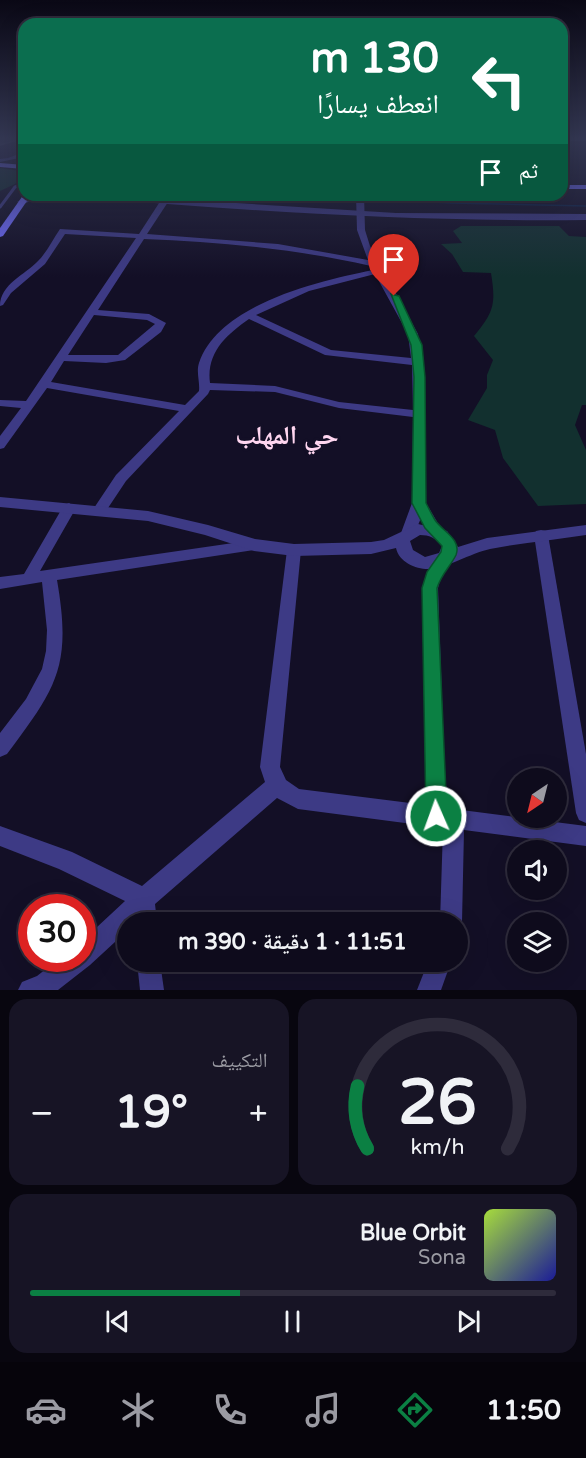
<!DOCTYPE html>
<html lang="ar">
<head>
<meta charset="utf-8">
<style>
	:root { --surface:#0e0b1c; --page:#171425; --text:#f1f3f6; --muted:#9b9ba3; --line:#2e2b3b; --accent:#0b8043 }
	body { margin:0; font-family:"Varela Round","Noto Naskh Arabic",sans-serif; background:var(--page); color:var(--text); direction:rtl; height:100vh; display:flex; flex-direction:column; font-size:22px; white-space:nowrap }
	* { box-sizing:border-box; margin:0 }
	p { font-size:20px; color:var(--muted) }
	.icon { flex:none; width:33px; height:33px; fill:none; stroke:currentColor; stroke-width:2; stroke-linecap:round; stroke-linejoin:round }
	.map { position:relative; height:990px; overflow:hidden; direction:ltr }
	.side { display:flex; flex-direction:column; gap:9px; padding:9px; background:#08060f; flex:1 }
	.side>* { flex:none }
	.banner { position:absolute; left:18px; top:18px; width:550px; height:183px; border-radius:18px; box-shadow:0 6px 24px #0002,0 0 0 2px var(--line); direction:rtl; background:#0b6e4f; color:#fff; overflow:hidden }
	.needle { width:39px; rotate:215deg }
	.fabs { position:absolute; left:507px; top:768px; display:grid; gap:12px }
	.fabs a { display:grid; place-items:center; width:60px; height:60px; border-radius:50%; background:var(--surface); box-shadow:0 6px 24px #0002,0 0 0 2px var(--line); font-size:30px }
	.speed { position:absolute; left:18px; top:894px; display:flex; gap:12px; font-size:30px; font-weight:700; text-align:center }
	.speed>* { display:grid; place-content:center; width:78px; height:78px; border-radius:50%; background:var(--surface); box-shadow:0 6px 24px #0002,0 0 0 2px var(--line); line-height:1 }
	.speed .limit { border:9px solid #d22; background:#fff; color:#111 }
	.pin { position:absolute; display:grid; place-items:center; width:51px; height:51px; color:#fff; margin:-62px -26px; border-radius:50% 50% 50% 0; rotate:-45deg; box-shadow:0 0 6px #0007 }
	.pin .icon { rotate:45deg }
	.me { position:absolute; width:66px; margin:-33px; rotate:358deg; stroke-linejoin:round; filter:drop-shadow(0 0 4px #0008) }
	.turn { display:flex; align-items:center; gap:21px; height:126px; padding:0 30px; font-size:27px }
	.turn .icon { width:78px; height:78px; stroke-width:2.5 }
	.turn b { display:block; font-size:42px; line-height:51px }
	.then { display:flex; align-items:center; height:57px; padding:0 30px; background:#0003; gap:12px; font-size:22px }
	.big { font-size:45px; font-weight:800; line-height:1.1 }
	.side .card { flex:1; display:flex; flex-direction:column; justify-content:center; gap:9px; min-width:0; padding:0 21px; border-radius:18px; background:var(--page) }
	.side .dial { align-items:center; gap:0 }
	.dial svg { height:156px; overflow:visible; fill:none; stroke:var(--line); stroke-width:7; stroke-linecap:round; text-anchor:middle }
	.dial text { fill:var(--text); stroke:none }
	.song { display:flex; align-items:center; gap:18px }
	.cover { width:72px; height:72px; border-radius:9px; background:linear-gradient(135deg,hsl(80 70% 55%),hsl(240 70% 35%)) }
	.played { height:6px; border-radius:3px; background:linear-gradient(90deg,var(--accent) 40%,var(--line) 40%) }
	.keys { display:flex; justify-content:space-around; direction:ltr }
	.heat { display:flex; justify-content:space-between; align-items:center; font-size:33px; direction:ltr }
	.side .tiles { flex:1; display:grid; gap:9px; grid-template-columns:1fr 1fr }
	.card:last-child { grid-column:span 2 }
	.trip { position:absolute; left:117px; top:912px; width:351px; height:60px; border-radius:30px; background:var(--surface); box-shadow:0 6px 24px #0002,0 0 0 2px var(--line); font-weight:800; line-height:60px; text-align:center; direction:rtl }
	.tab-bar { display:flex; height:96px; justify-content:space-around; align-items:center; background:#06040b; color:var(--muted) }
	.tab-bar .icon { width:42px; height:42px }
	.tab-bar .on { color:var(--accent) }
	.tab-bar b { font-size:27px; color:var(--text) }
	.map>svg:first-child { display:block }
	.green { fill:#12302f }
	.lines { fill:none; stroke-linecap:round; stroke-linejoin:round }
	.stream { stroke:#0c2248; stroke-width:1.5 }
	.service { stroke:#3d3a85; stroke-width:3 }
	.minor { fill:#3d3a85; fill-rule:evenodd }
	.tertiary { fill:#3d3a85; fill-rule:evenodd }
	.secondary { fill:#6f6bff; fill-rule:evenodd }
	.shaded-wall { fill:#1d163a }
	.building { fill:#433a66; stroke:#5a527e; stroke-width:1.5 }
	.route { fill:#0b8043; stroke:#07532c; stroke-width:1.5 }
	.labels { text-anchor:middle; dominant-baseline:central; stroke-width:6; stroke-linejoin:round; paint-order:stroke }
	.district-label { font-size:26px; font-weight:bold; fill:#ffd6f0; stroke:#130f26 }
</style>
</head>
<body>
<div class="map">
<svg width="586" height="990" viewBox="0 0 586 990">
	<rect width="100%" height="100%" fill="#130f26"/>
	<g class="green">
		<path d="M0,168L20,171L21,176L15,184L0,191Z"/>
		<path d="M461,226H559L569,236L586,237V405H582L575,425L586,450V504L538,506L503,458L495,430L468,420L487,388V375L493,360L474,336C494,312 496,304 491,273L463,272L452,254L441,244L462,243L453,231Z"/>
	</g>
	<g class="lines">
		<path class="stream" d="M304,195L451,203L586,206"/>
		<path class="service" d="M0,207L15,187L24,184"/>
		<g class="minor">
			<rect x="562" y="139" width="24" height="2"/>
			<path d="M24,153V157L0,162V158Z"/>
			<path d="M356,195H364L365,230L370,246L418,334L424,377L426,503L443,532L441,536H431L421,518L413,537H403L401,533L412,503L413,417L339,408L275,392L210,390L208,394L126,481L104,514L99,516L92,511L116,475L179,411L47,388L4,448L0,449V436L21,408L0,406V400L26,401L136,238L65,234L45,264L11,293L3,305L0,306C0,284 25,275 38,261C47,252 53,239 60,229L139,234L161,200H164L168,202L147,234L278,244L368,260L357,230ZM144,239C220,242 296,249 371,266L373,270C319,281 219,304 199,363C196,372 200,382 199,391L185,405L51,382L64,361L106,363L125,360L161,332L166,323L149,314L98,310ZM375,274L408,334L411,358L331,350L256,315L309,291ZM94,315L147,320L155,324L118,355H68ZM249,319L325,355L412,365L413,410L339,402L275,386L210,383C206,353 226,335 249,319Z"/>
			<path d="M69,503L76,508L40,571L254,540L259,541L261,545L259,549L254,550L57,580C72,666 57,687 7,754L0,757V733L26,699L42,669L46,651L47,630L42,582L0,589V577L24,574L64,505Z"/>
			<path d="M541,530L546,531L548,535L586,754V823L579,820L576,813L534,535L536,531Z"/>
			<path d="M294,545L299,546L301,550L280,767L286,780L299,789L426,805L422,588C426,576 432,551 448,556L450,560L442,573L438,588L446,808L586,826V846L464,830L462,922L458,931V922H440L443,828L298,809L277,798L155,904L157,922H128V930L90,965L58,990H18L22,982L37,976L60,958H82V941L125,901L59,869L0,846V826L72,852L142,886L265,782L260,767L287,550L289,546Z"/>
			<path d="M137,962H160L164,990H140Z"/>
			<path d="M428,962H451L441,990H417Z"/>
		</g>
		<g class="tertiary">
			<path d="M31,195H42L24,204L17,202Z"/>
			<path d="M75,195H108L396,213L586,214V220C416,222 248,211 79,197Z"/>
			<path d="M0,497L148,511L208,525L255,539L294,544L371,542L384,540L418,524L447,531L458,547L487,538L586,525V535C554,540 521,543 490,549C471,553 445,569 428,569C415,569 399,562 396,548L371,554L294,556L254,551L205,535L148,521L0,507ZM420,535C429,535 436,538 442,546L439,553L425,557L413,550L410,541Z"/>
		</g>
		<g class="secondary">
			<path d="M0,163L24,165V169L0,167Z"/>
			<rect x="562" y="185" width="24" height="4"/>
			<path d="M24,194L31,195L3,236L0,237V228Z"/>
		</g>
	</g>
	<path class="shaded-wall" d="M21,139H24V152L8,158L0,159V145Z"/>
	<path class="building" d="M0,139H21L0,145Z"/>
	<linearGradient id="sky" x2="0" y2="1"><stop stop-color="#0a0815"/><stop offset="0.5" stop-color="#333752"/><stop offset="1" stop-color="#333752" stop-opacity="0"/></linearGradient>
	<rect width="586" height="277" fill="url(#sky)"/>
	<path class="route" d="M391,294L399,296L422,345L425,377L426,503C429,509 432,515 435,520C442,531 462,539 456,555C450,567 442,573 437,588L447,816L444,824L436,827L429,824L426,816L422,588L427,572L441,552L442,546L425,528L412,503L414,377L411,345Z"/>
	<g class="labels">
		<g class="district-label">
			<text x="287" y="435">حي المهلب</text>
		</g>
	</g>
</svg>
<div class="fabs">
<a><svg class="needle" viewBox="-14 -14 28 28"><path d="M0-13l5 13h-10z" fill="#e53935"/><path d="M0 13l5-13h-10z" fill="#9b9ba3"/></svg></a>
<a><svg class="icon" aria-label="sound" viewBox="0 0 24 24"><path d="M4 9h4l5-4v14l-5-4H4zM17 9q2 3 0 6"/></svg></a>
<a><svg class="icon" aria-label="layers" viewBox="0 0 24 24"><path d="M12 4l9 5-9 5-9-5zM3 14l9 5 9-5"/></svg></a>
</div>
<div class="speed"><div class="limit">30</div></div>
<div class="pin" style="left:394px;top:296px;background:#d93025"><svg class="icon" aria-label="arrive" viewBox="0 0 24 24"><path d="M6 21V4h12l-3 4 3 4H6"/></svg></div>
<svg class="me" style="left:436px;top:816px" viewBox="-20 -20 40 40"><circle r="17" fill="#0b8043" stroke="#fff" stroke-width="3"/><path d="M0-11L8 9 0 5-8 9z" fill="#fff"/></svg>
<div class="trip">11:51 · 1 دقيقة · 390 m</div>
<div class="banner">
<div class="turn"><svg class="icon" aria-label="left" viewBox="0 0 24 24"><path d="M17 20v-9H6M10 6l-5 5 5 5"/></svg><div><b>130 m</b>انعطف يسارًا</div></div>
<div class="then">ثم<svg class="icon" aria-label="arrive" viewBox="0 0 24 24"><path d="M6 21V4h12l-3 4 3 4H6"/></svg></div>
</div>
</div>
<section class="side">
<div class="tiles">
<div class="card dial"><svg viewBox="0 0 100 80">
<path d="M14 69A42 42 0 1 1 86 69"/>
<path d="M14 69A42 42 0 0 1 9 37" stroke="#0b8043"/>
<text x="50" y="56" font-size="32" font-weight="700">26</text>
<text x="50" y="72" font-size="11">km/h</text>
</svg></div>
<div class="card"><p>التكييف</p>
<div class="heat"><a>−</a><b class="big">19°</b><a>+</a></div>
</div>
<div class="card">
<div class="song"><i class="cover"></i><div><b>Blue Orbit</b><p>Sona</p></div></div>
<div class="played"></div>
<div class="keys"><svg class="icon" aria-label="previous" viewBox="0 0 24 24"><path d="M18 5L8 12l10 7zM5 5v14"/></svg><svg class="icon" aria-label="pause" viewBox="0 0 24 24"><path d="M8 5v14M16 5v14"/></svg><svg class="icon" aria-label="next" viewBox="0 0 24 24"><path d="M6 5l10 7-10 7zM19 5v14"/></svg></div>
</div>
</div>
</section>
<nav class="tab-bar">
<b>11:50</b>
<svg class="icon on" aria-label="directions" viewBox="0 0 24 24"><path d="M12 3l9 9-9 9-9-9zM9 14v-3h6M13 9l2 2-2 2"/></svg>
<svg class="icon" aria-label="music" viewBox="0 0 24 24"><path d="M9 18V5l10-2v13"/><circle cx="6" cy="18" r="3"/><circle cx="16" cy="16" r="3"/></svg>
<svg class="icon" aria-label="phone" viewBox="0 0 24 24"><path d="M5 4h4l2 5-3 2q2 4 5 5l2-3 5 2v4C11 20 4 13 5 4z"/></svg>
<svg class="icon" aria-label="climate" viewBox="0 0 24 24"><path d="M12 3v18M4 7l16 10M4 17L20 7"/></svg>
<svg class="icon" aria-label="car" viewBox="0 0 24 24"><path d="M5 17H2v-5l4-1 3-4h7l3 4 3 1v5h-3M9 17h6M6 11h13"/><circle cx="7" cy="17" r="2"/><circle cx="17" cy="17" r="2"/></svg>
</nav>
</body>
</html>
